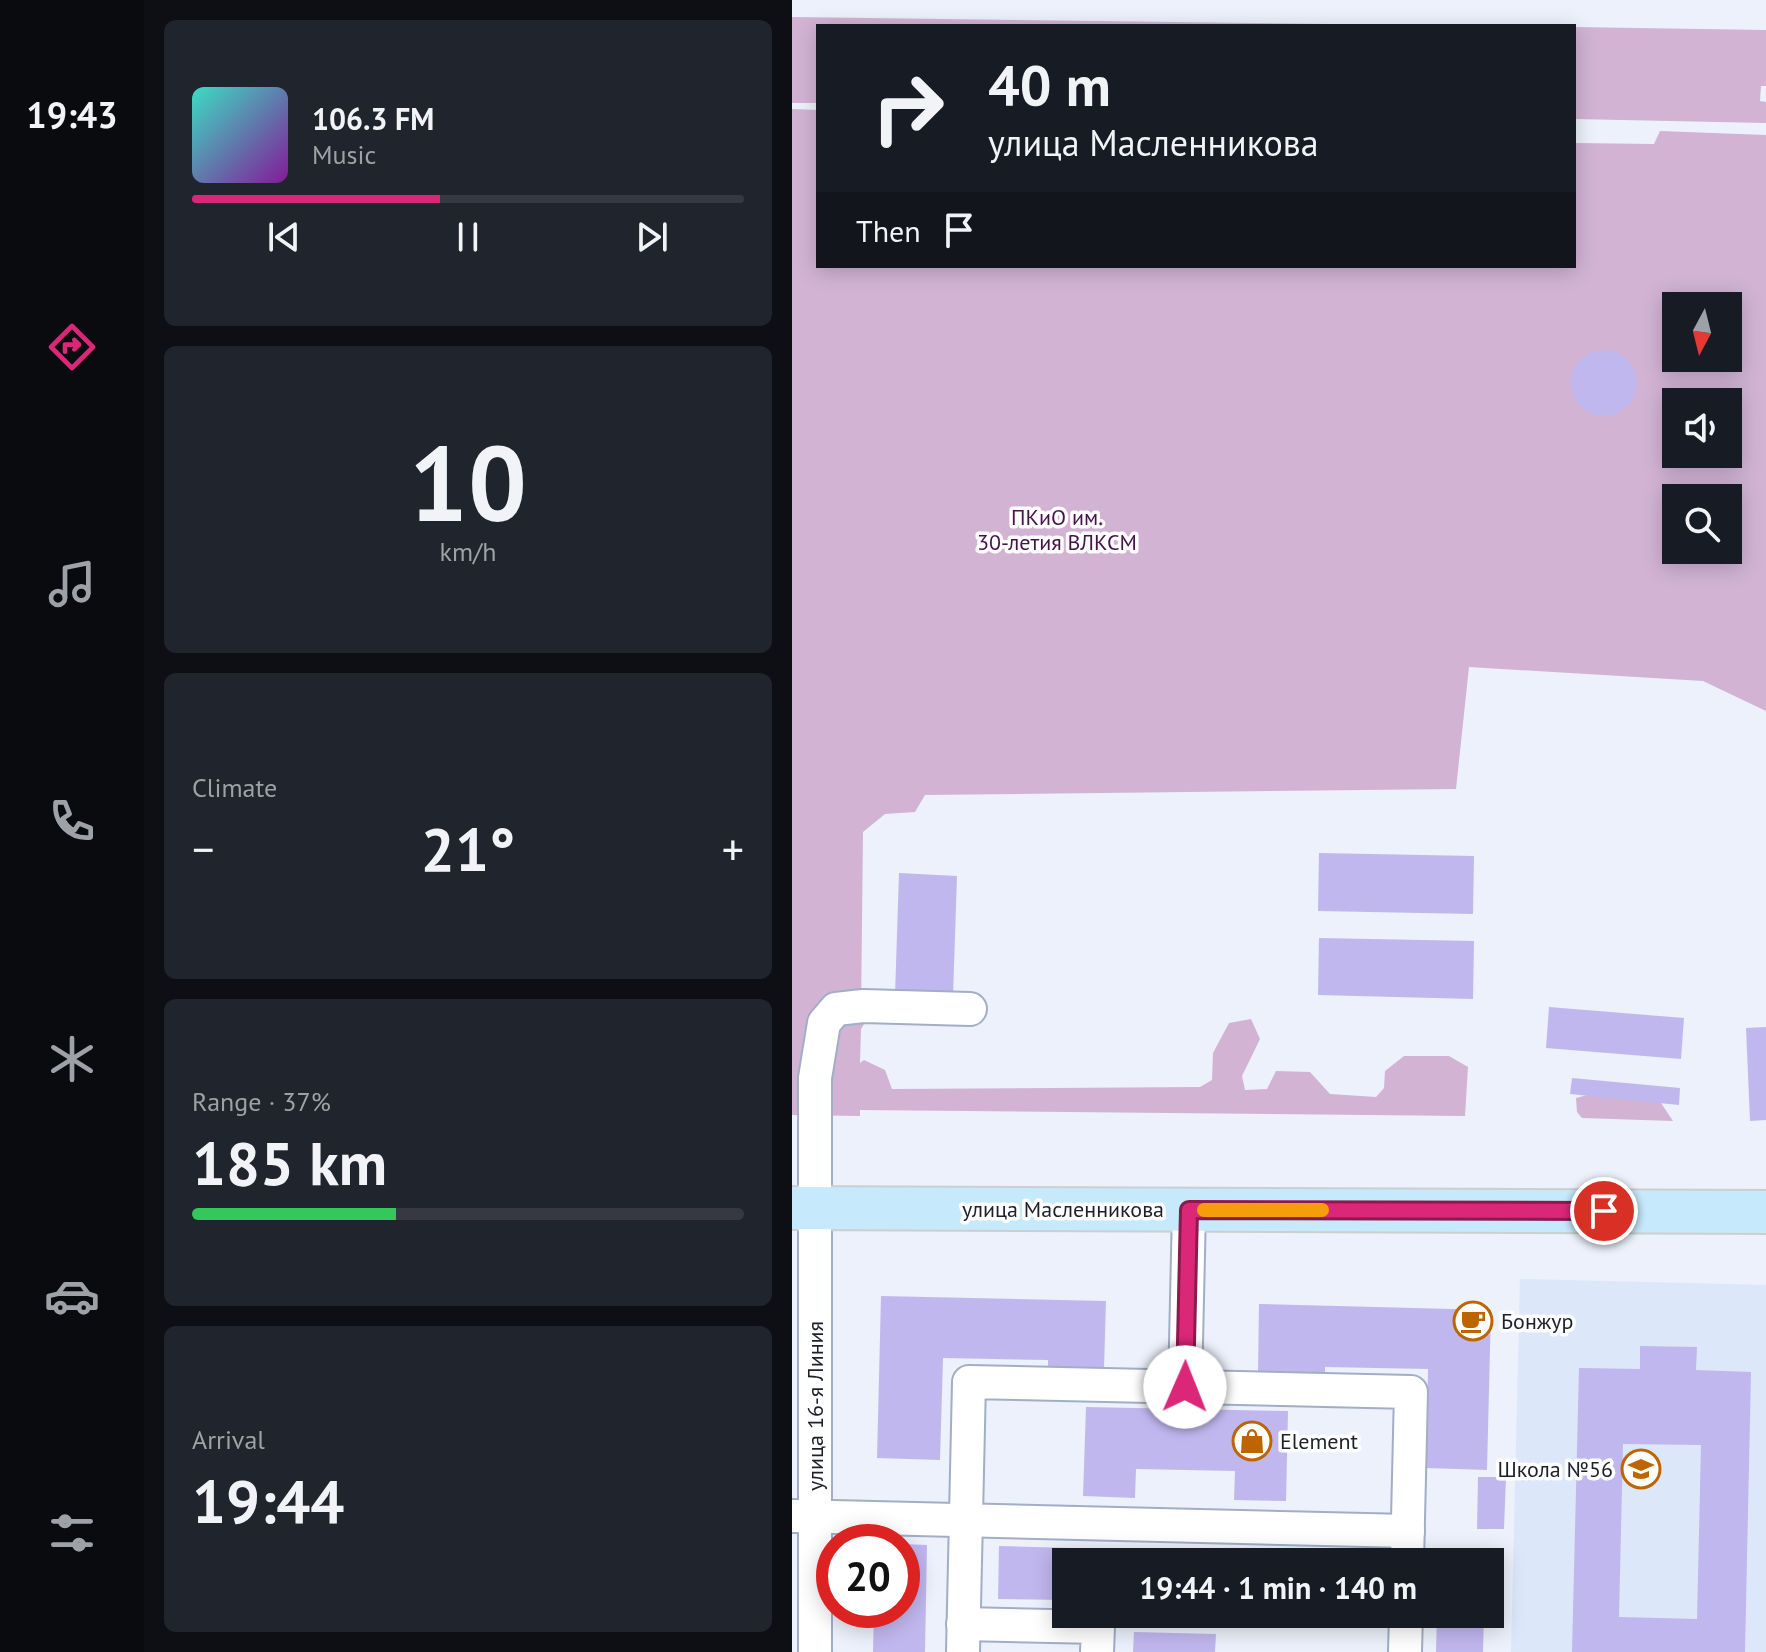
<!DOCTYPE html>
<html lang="en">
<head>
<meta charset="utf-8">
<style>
	:root { --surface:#171b24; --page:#20242c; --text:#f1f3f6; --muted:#9ea1a6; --line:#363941; --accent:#db2777 }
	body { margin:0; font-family:"PT Sans",sans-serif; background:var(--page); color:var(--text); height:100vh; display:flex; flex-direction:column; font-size:30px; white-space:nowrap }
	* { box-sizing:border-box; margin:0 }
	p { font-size:26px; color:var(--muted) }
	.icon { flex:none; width:44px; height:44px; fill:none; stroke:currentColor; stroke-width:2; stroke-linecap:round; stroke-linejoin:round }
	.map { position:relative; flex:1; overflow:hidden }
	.side { display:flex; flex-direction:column; gap:20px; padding:20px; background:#0d0f14; width:648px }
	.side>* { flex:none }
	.hud { position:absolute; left:24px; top:24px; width:760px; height:244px; border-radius:0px; box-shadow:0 4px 20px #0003; background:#171b24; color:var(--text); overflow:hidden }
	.needle { width:52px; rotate:187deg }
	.fabs { position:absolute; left:870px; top:292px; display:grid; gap:16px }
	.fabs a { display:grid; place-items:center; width:80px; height:80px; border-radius:0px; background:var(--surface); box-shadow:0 4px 20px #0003; font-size:40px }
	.speed { position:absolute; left:24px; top:1524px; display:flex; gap:16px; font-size:40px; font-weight:700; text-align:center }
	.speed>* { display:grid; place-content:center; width:104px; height:104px; border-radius:50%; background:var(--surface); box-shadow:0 4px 20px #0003; line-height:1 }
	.speed .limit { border:12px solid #d22; background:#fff; color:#111 }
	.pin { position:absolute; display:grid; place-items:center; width:68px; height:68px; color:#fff; margin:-34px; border:4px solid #fff; border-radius:50%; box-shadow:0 2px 8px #0007 }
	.me { position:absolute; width:88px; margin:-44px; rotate:1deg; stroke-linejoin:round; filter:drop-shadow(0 0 6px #0008) }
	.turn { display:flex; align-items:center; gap:28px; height:168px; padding:0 40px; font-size:36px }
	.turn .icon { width:104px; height:104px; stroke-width:2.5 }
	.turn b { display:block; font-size:56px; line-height:68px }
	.then { display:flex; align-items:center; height:76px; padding:0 40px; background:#0003; gap:16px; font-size:30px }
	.big { font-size:60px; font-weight:600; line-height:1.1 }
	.side .widget { flex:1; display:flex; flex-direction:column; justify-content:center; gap:12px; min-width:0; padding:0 28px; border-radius:12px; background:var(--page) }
	.side .dial { align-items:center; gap:0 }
	.dial b { font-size:104px; line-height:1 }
	.song { display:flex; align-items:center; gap:24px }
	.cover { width:96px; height:96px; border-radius:12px; background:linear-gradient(135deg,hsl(170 70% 55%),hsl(290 70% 35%)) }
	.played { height:8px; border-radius:4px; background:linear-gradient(90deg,var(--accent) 45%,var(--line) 45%) }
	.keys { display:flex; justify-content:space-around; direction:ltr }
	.heat { display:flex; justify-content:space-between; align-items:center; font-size:44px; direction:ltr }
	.charge { height:12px; border-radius:6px; background:linear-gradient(90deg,#34c759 37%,var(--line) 0) }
	.trip { position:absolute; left:260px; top:1548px; width:452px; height:80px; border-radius:0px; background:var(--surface); box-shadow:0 4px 20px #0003; font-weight:600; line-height:80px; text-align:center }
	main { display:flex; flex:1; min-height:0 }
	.dock { display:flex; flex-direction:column; width:144px; justify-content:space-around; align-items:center; background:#090b0e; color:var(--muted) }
	.dock .icon { width:56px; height:56px }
	.dock .current { color:var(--accent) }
	.dock b { font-size:36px; color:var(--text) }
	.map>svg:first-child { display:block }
	.built { fill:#dce7fa }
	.green { fill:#d2b3d4; fill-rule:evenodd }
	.building { fill:#c1b7ef; fill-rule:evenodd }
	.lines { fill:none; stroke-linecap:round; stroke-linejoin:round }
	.minor-casing { stroke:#a1aec5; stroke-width:36 }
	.major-casing { stroke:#cdced0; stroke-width:46 }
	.minor { stroke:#fff; stroke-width:32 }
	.major { stroke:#c6e9fb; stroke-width:42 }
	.route-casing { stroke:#8e194d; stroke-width:20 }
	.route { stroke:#db2777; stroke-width:14 }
	.slow { stroke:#f59e0b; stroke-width:14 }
	.labels { text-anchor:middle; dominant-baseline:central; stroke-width:7; stroke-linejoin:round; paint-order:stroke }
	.park-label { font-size:22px; fill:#45124a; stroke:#fefefe }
	.street-label { font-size:22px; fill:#1b2029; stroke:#fefefe }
	.poi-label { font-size:22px; fill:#1b2029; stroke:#fefefe; text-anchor:start }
</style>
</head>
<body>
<main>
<nav class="dock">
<b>19:43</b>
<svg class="icon current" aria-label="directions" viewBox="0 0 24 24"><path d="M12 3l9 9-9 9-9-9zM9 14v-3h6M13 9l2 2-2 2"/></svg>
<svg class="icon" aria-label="music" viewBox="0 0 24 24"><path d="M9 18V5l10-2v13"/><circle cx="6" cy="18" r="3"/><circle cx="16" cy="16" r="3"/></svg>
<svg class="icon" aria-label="phone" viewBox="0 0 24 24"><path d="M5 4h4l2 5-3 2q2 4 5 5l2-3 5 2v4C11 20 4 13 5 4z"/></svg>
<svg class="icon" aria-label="climate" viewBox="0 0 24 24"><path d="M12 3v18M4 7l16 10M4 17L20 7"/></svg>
<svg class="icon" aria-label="car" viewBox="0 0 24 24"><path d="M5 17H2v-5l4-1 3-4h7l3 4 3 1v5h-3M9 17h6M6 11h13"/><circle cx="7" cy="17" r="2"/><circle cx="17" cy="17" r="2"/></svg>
<svg class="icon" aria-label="filters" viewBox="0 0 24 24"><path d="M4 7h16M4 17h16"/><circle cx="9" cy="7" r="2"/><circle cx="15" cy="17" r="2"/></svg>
</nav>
<section class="side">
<div class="widget">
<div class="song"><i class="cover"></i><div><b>106.3 FM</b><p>Music</p></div></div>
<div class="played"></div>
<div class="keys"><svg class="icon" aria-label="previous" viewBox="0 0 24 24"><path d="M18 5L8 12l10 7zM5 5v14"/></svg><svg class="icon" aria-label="pause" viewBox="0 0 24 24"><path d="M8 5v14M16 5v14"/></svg><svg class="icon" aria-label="next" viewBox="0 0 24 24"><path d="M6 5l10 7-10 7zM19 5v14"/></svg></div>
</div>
<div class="widget dial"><b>10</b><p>km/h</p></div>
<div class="widget"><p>Climate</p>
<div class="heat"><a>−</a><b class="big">21°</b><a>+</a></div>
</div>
<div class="widget"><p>Range · 37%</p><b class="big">185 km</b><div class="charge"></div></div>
<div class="widget"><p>Arrival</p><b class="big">19:44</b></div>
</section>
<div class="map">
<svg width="974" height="1652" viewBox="0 0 974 1652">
	<rect width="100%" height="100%" fill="#ecf1fb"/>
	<path class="built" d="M728,1279L974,1285V1652H719Z"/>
	<g class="green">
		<path d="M0,17L694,26H26V103H0Z"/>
		<path d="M782,27L974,30V86H969L968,101L974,102V123L782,119Z"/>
		<path d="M0,109L26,110V266H782V143L862,144L868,131L974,135V711L911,681L677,667L664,789L133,795L123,812L93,814L71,832L69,1011L72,1024L69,1029L68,1063L72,1060L93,1070L100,1089L408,1087L420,1080L421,1053L437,1023L459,1019L468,1039L450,1076L453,1090L475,1089L484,1071L518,1072L538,1094L584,1097L592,1088L593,1071L612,1056H657L676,1067L673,1116L68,1110V1116L0,1115ZM884,306H936V358H884ZM884,402H936V454H884ZM884,498H936V550H884Z"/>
		<path d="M803,1093L865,1097L881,1121L790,1118L785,1112L784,1098Z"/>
	</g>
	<g class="building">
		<circle cx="812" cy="383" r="33"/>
		<path d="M527,853L682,856L681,914L526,911Z"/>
		<path d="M107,873L165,876L161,997L103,995Z"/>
		<path d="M527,938L682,941L681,999L526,995Z"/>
		<path d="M757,1007L892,1018L889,1059L754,1048Z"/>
		<path d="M974,1027V1120L958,1121L954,1028Z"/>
		<path d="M780,1078L888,1088L887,1105L778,1094Z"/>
		<path d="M89,1296L314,1301L312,1369L256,1368V1360L151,1358L148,1460L85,1458Z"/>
		<path d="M467,1304L699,1310L695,1470L634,1468L636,1369L533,1367V1374L466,1372Z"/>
		<path d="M848,1346L905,1347L904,1370L959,1372L953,1652H780L787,1368L848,1369ZM831,1444L909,1445L905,1619L827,1617Z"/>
		<path d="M294,1407L496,1411L494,1501L442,1500L443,1471L344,1469L343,1498L291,1496Z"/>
		<path d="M686,1477H714L712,1529H685Z"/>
		<path d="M110,1544L135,1545L133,1652H81L82,1610H110Z"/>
		<path d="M207,1546L316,1549V1562H274V1600L206,1599Z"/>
		<path d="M465,1553L580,1555V1562H465Z"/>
		<path d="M646,1557L693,1558V1562H646Z"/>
		<path d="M645,1614H692L691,1652H644Z"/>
		<path d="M342,1632L424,1634L423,1652H341Z"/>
	</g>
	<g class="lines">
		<defs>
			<g id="minor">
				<path d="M393,1387L397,1210"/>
				<path d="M0,1516L616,1531"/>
				<path d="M171,1624L306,1627L305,1652"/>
				<path d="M23,1652V1078L32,1023L44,1009L71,1006L178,1009"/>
				<path d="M171,1652L177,1382L619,1392L615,1562"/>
				<path d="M613,1652L614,1614"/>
			</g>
			<path id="major" d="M0,1208L974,1212"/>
		</defs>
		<use href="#minor" class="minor-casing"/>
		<use href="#major" class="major-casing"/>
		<use href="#minor" class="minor"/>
		<use href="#major" class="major"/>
	</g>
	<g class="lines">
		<defs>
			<path id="route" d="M393,1387L397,1210L812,1211"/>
		</defs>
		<use href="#route" class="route-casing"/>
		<use href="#route" class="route"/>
		<path class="slow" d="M412,1210H530"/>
	</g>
	<defs>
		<symbol id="cafe-ring" viewBox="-11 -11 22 22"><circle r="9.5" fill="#fefefe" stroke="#bd6500" stroke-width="1.5"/><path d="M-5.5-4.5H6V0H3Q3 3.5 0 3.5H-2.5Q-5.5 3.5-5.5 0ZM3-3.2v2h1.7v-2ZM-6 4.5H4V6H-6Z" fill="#bd6500"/></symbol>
		<symbol id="shop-ring" viewBox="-11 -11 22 22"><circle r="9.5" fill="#fefefe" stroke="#bd6500" stroke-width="1.5"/><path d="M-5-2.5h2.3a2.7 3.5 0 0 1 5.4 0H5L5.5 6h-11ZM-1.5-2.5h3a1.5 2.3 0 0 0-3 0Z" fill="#bd6500"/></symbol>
		<symbol id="school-ring" viewBox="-11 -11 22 22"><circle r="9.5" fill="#fefefe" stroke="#bd6500" stroke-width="1.5"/><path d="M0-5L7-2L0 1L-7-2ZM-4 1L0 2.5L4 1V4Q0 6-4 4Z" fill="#bd6500"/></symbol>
	</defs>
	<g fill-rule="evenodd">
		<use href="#cafe-ring" x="659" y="1299" width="44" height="44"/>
		<use href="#shop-ring" x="438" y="1419" width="44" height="44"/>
		<use href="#school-ring" x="827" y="1447" width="44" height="44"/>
	</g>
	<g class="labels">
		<g class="park-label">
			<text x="265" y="517">ПКиО им.<tspan x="265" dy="25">30-летия ВЛКСМ</tspan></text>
		</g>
		<g class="street-label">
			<text x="271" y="1209">улица Масленникова</text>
			<text transform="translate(23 1406) rotate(-90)">улица 16-я Линия</text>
		</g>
		<g class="poi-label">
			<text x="709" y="1321">Бонжур</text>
			<text x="488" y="1441">Element</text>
			<text x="821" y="1469" text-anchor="end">Школа №56</text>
		</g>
	</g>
</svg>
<div class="fabs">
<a><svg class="needle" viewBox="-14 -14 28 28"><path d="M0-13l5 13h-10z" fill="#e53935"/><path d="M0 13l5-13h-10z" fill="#9ea1a6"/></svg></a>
<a><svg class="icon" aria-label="sound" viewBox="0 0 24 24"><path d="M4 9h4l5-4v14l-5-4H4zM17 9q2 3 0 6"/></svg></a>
<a><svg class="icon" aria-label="search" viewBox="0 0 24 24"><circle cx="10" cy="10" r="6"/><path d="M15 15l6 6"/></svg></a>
</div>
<div class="speed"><div class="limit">20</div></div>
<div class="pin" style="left:812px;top:1211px;background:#d93025"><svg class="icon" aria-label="arrive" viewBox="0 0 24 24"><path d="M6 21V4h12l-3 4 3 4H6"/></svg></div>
<svg class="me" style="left:393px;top:1387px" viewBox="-20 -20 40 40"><circle r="19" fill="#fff"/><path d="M0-13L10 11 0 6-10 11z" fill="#db2777"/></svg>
<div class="trip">19:44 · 1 min · 140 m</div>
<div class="hud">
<div class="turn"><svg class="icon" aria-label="right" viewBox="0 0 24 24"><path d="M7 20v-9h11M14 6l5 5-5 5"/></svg><div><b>40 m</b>улица Масленникова</div></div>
<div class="then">Then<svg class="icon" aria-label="arrive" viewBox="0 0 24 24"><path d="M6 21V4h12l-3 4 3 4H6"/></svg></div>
</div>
</div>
</main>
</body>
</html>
